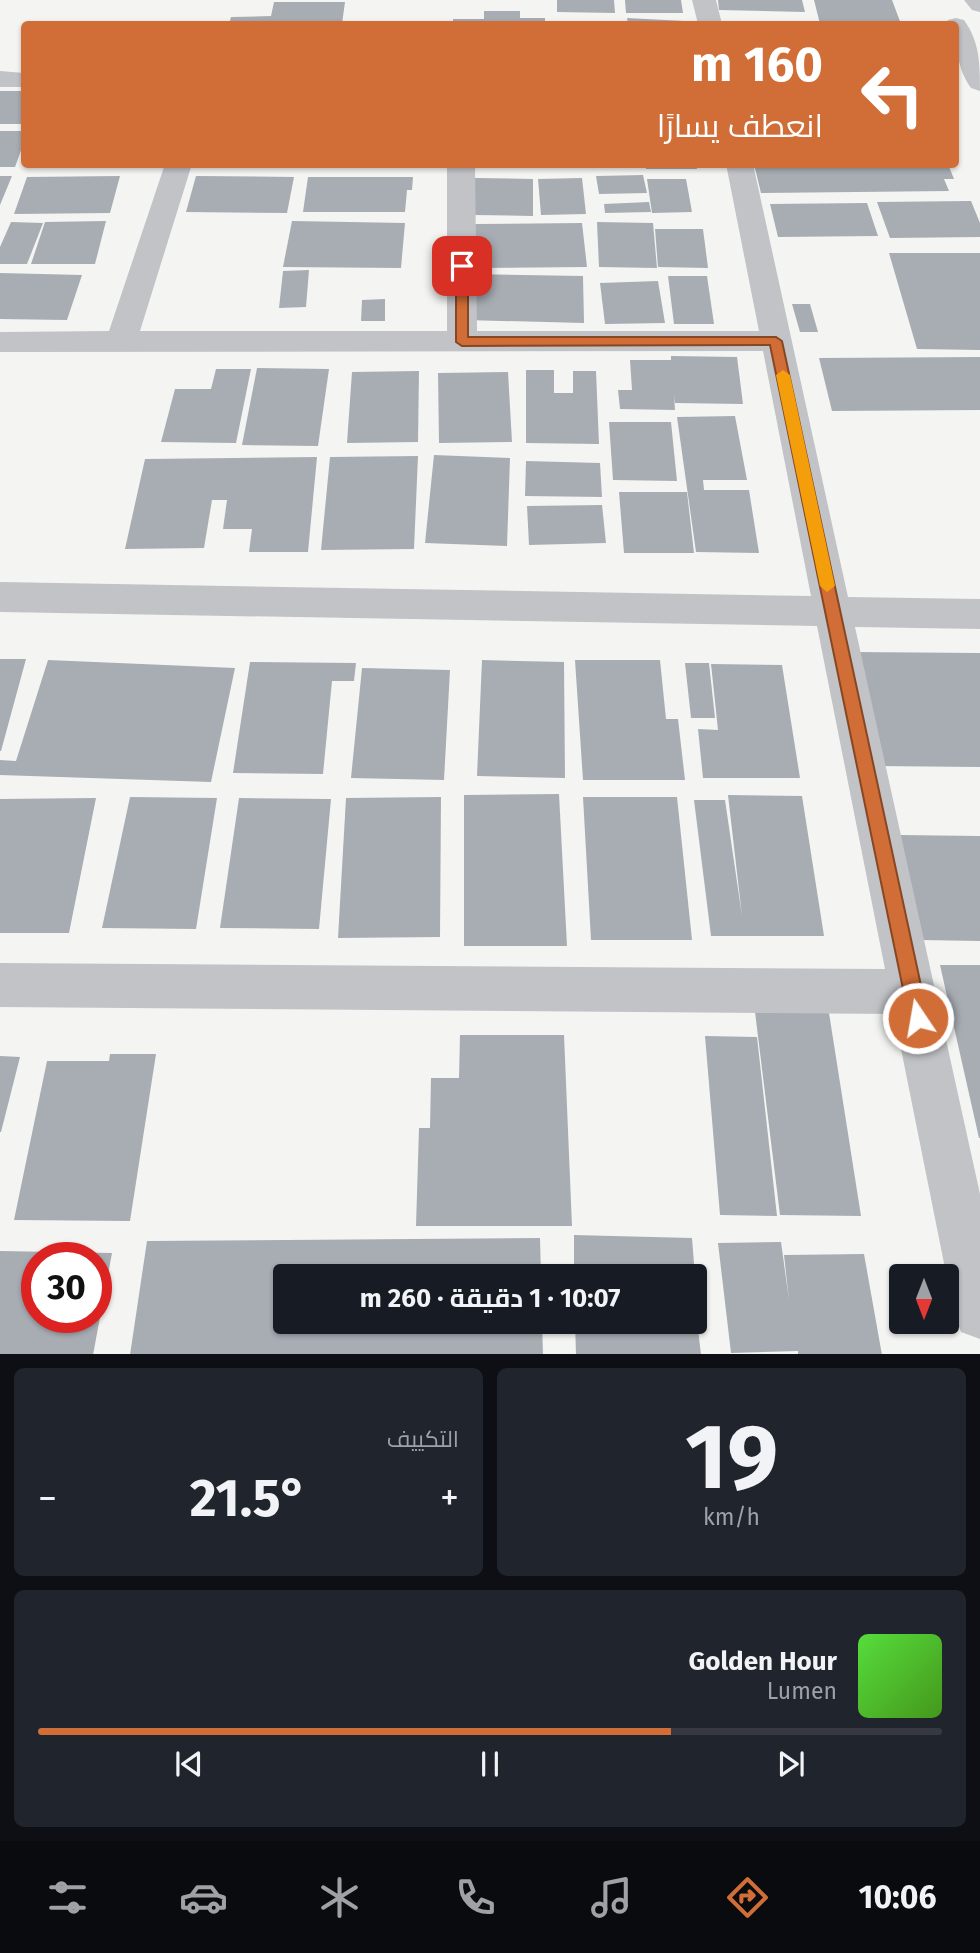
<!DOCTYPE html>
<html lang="ar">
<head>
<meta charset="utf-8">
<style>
	:root { --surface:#171b24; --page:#20242c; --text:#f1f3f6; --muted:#9ea1a6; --line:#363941; --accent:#d16d36 }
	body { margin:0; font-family:"Fira Sans",Cairo,sans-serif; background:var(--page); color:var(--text); direction:rtl; height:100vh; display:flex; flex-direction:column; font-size:26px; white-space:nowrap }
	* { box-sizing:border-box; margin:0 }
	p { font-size:23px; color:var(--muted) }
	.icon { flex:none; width:38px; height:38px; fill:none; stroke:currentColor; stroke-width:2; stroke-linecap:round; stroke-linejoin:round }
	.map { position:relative; height:1354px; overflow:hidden; direction:ltr }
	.side { display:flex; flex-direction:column; gap:14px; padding:14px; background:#0d0f14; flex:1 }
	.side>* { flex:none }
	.top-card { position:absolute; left:21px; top:21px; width:938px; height:147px; border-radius:7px; box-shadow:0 2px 5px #0004; direction:rtl; background:#d16d36; color:#fff; overflow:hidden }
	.needle { width:46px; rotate:180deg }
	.fabs { position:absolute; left:889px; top:1264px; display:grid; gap:14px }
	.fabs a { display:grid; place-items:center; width:70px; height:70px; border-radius:7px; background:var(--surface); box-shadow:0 2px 5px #0004; font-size:35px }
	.speed { position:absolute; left:21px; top:1242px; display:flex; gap:14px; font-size:35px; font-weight:700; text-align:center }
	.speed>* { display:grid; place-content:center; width:91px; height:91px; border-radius:50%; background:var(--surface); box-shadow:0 2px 5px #0004; line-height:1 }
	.speed .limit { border:10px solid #d22; background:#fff; color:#111 }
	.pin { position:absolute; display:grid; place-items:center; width:60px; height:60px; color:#fff; margin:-30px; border-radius:14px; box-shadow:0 4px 10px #0006 }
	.me { position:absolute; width:77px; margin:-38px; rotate:348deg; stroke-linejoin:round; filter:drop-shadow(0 0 5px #0008) }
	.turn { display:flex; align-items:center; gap:24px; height:147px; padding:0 21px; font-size:32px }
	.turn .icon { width:91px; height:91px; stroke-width:2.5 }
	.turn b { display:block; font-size:49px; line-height:60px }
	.big { font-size:52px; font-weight:700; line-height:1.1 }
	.side .tile { flex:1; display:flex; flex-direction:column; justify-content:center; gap:10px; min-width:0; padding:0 24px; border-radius:10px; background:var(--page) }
	.side .dial { align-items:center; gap:0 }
	.dial b { font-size:91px; line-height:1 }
	.song { display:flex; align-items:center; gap:21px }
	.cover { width:84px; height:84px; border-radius:10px; background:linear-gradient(135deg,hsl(110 70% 55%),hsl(100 70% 35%)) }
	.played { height:7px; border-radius:4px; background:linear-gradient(90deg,var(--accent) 70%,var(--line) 70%) }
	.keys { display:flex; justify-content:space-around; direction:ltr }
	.heat { display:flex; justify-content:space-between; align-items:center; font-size:38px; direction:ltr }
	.side .tiles { flex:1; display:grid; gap:14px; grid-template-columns:1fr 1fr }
	.tile:last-child { grid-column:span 2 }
	.trip { position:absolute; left:273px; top:1264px; width:434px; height:70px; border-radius:7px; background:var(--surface); box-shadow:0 2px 5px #0004; font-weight:700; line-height:70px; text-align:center; direction:rtl }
	.tab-bar { display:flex; height:112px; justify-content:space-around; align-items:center; background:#090b0e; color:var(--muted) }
	.tab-bar .icon { width:49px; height:49px }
	.tab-bar .current { color:var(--accent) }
	.tab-bar b { font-size:32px; color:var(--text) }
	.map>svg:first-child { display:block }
	.building { fill:#a7adb3; fill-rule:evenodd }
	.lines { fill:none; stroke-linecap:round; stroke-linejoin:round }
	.minor { fill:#c1c3c7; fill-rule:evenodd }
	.route { fill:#d16d36; stroke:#884723; stroke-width:2 }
	.slow { fill:#f59e0b }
</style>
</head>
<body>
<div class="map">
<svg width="980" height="1355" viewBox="0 0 980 1355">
	<rect width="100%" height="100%" fill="#f4f5f2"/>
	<g class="building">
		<path d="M557,0H614L615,13L557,12Z"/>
		<path d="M625,0H681L683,13H626Z"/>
		<path d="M718,0H802L805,12L719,10Z"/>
		<path d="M814,0H892L901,24H820Z"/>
		<path d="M274,2H345L342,24H229L231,17L271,16Z"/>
		<path d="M484,11H520V18H545V24H453V19H484Z"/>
		<path d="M627,18L684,21V24H628Z"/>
		<rect x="0" y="91" width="24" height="33"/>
		<path d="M0,131H24V142L15,167H0Z"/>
		<path d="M66,164H124L123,168L65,167Z"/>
		<path d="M305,164H406L405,168H305Z"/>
		<path d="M489,164H580V168L489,167Z"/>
		<path d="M645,164H696L697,169H646Z"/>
		<path d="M754,164H948L954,179H944L949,191L761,193Z"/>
		<path d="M643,175L647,193L599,194L596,176Z"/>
		<path d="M0,176H12L0,205Z"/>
		<path d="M120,176L110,213L14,214L27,177Z"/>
		<path d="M196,176L294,177L287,213L186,212Z"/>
		<path d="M308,177H413L412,190H407L405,212H303Z"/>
		<path d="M475,178L533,179V216L473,215Z"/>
		<path d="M582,178L586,214L541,215L538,179Z"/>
		<path d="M647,179H686L692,212L652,213Z"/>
		<path d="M971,201L980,223V237L890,238L877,202Z"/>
		<path d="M649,202L651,212L605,213L604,204Z"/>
		<path d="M867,203L878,236L778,237L770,204Z"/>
		<path d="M106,221L95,264H31L45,222Z"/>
		<path d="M292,221L405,223L401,268L283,267Z"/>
		<path d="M11,222L43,223L27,264H0V247Z"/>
		<path d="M597,222L653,223L657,268L599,267Z"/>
		<path d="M582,223L587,267L476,268L475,224Z"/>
		<path d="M655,229H703L708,268L658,267Z"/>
		<path d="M889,253H980V350L917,349Z"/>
		<path d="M309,270L306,307L279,308L283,271Z"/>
		<path d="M0,273L82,275L67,320L0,319Z"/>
		<path d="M468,274L583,276L584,323L465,320Z"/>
		<path d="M668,276H707L714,324H674Z"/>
		<path d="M658,281L665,323L605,324L600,283Z"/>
		<path d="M385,299V321H361L362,300Z"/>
		<path d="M792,304H810L818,332H800Z"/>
		<path d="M671,356L737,357L743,404L675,403L674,395L675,410L620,409L618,390H632L630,360H671Z"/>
		<path d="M980,357V410L832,411L819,358Z"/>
		<path d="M257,368L329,369L318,446L242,445Z"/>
		<path d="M216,369H251L236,443L161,442L175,389H211Z"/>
		<path d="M526,370H554V393H573V371H596L599,444L526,443Z"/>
		<path d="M419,371L418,442L347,443L352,372Z"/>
		<path d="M508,372L512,442L439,443L438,373Z"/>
		<path d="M735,416L747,480H703L704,490H749L759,553L696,552L677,417Z"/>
		<path d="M609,422H671L677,481L613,480Z"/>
		<path d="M434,455L510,458L507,546L425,543Z"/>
		<path d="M418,456L414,549L321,550L330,457Z"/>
		<path d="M317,457L308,552H249L252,529H223L227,500H212L204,548L125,549L145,459Z"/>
		<path d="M526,461L600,463L602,497L525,496Z"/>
		<path d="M619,492H687L694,553H624Z"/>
		<path d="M602,505L606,543L529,545L527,506Z"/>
		<path d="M851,652L980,653V767L873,766Z"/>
		<path d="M0,659H26L1,751H0Z"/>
		<path d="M48,660L235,668L211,782L0,775V760L16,761Z"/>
		<path d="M482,660L564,662L565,778L477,776Z"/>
		<path d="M575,660H660L666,719H678L685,780H583Z"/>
		<path d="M250,662L356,663L354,681H332L323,774L233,773Z"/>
		<path d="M685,663H709L715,718H691Z"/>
		<path d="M711,664L782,665L800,778H703L698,729L718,730Z"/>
		<path d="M362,668L450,670L444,780L351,778Z"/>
		<path d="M559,794L567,946H464V795Z"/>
		<path d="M728,795L802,796L824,936H711L694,800H725L742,916Z"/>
		<path d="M130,797L217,798L196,929L102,928Z"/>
		<path d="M441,797L440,937L338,938L346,798Z"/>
		<path d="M583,797H677L692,940H591Z"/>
		<path d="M96,798L69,933H0V799Z"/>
		<path d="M239,798L331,799L319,929L220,928Z"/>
		<path d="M899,835L980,836V941L920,940Z"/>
		<path d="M940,965H980V1138H979Z"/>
		<path d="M755,1012L829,1013L861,1216L780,1215Z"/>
		<path d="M460,1035H564L572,1226H416L419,1128H430L431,1078H459Z"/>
		<path d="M705,1036L757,1037L777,1216L720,1215Z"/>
		<path d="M110,1054H156L130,1221L14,1220L47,1061H109Z"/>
		<path d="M0,1056L20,1057L1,1132H0Z"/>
		<path d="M574,1235L692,1238L695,1276H574Z"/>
		<path d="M540,1238L541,1276H285V1321H542L543,1355H130L147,1241Z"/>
		<path d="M781,1242L789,1300L784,1255L864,1254L882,1355H798V1351L731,1353L718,1243Z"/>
		<path d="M0,1251L112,1253L93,1355H0ZM37,1258H96V1318H37Z"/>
		<path d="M695,1302L701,1355H576L575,1321H695Z"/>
	</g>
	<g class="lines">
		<g class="minor">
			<path d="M692,0H716L722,24H698Z"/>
			<path d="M964,0H980V12L972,10Z"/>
			<path d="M956,18L964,20C980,42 980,65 980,91L971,88C957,68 956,48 956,24H944L948,20Z"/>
			<path d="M0,71L24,73V87H0Z"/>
			<path d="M165,164H192L140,331H447V164H475L477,331H759L726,164H753L848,597L980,599V629L855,627L980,1194V1339L961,1332L954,1313L894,1014L0,1007V963L885,969L817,626L0,612V582L811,596L763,351L0,352V332L109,331Z"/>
		</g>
	</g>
	<path class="route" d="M462,262L468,266V337H776L782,341L928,1018L925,1025L918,1028L911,1025L909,1018L770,345L462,346L456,342V266Z"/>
	<path class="slow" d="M783,370L790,375L835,586L827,592L820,586L776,375Z"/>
</svg>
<div class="fabs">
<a><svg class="needle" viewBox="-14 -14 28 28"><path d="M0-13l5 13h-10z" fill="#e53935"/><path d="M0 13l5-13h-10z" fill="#9ea1a6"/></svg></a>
</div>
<div class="speed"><div class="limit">30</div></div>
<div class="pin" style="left:462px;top:266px;background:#d93025"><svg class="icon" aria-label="arrive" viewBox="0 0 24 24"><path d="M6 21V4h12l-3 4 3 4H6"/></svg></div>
<svg class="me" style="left:918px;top:1018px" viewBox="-20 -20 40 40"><circle r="17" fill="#d16d36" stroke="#fff" stroke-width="3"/><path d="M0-11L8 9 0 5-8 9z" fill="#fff"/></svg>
<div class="trip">10:07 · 1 دقيقة · 260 m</div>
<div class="top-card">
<div class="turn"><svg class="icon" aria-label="left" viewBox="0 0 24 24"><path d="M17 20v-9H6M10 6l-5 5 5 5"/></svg><div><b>160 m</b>انعطف يسارًا</div></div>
</div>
</div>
<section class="side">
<div class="tiles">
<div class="tile dial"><b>19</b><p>km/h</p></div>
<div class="tile"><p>التكييف</p>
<div class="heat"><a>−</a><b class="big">21.5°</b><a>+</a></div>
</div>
<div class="tile">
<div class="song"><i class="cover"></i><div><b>Golden Hour</b><p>Lumen</p></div></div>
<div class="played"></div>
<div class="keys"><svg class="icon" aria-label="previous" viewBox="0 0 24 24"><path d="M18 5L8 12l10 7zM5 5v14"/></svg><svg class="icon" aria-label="pause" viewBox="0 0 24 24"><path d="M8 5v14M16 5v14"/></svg><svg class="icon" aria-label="next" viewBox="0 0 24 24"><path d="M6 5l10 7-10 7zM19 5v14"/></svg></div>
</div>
</div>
</section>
<nav class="tab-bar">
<b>10:06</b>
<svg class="icon current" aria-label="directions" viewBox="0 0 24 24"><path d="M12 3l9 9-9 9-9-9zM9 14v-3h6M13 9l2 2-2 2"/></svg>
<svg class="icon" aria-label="music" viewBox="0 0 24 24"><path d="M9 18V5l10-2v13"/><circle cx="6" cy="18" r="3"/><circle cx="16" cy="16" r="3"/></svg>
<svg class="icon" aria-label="phone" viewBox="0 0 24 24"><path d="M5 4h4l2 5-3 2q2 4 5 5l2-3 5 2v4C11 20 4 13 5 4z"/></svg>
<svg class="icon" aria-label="climate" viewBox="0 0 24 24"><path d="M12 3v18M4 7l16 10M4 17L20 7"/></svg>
<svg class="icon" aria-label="car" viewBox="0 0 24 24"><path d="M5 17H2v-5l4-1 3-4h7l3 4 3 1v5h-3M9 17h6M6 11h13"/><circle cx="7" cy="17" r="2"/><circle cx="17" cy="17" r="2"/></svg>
<svg class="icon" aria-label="filters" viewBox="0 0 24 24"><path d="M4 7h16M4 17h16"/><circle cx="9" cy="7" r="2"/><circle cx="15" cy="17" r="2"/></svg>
</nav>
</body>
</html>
